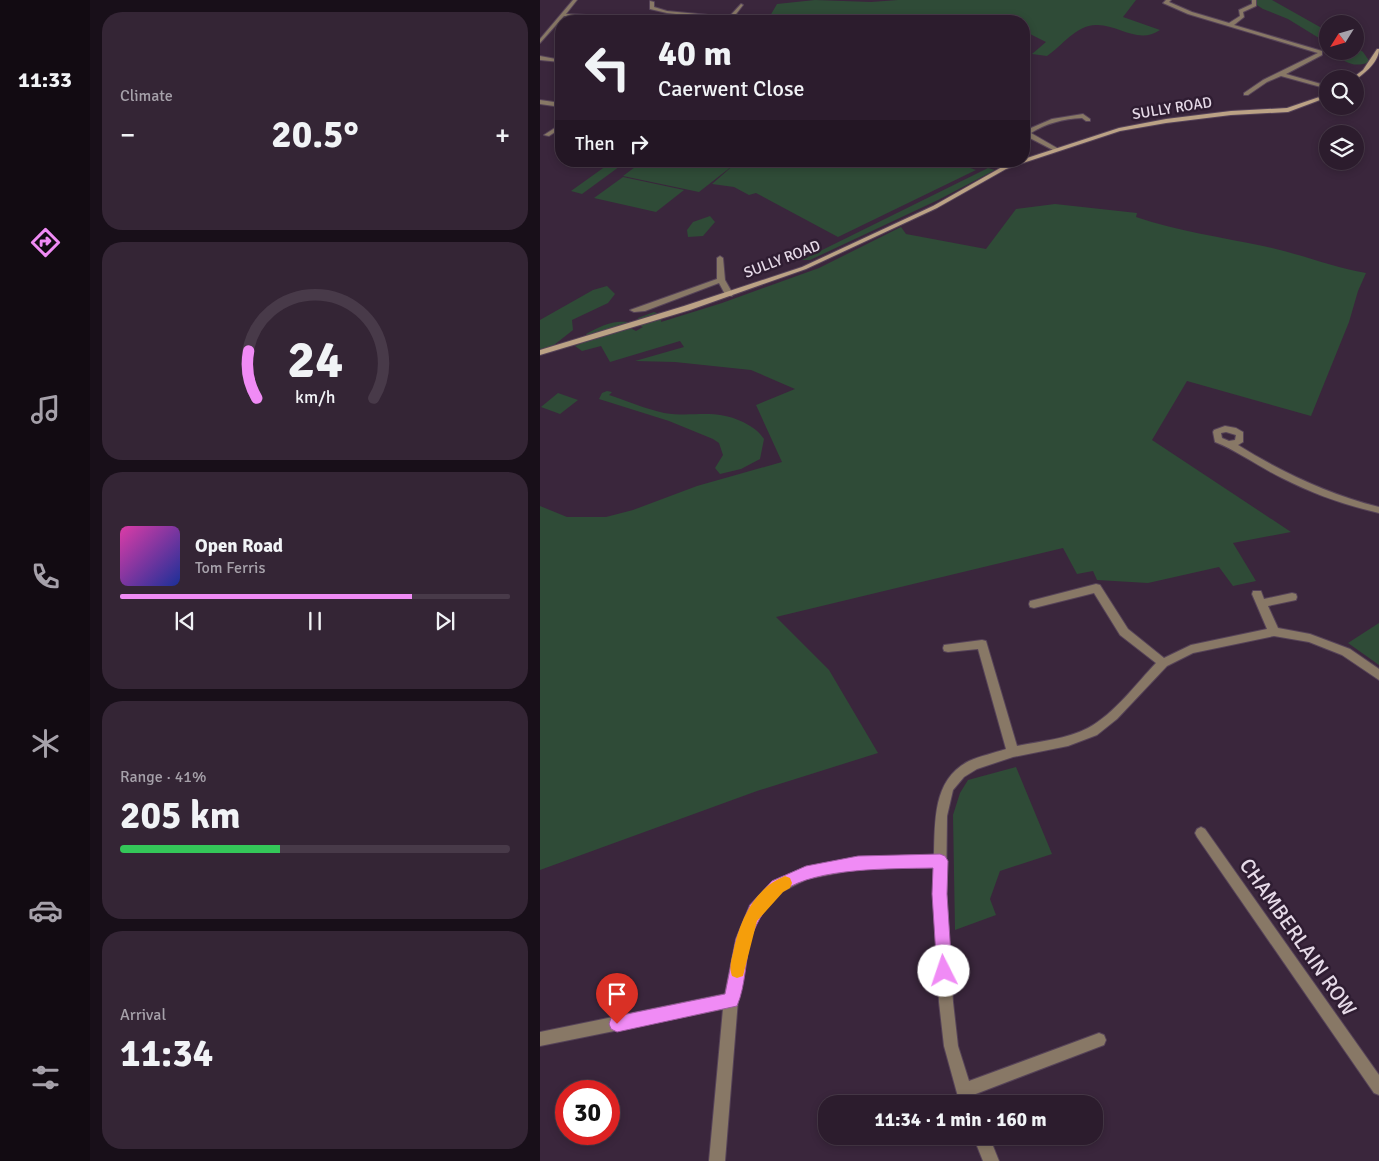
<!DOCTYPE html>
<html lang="en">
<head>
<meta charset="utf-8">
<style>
	:root { --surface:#2c1c2d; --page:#342535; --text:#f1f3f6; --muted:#a6a1aa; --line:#483a49; --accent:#f08bf5 }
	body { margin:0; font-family:Signika,sans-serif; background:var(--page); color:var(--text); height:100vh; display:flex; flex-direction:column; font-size:19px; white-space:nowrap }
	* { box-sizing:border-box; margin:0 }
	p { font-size:16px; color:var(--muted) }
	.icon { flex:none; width:28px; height:28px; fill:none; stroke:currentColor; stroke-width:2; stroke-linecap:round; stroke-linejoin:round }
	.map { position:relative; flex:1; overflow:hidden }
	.sheet { display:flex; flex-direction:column; gap:12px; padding:12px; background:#180f19; width:450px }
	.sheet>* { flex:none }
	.hud { position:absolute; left:15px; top:15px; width:475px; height:152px; border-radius:20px; box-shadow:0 2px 8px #0003,0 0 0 1px var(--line); background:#2c1c2d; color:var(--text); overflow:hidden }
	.needle { width:32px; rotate:233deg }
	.controls { position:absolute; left:779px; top:15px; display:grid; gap:10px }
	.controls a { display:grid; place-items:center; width:45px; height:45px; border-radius:50%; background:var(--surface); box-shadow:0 2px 8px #0003,0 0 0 1px var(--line); font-size:25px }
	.speed { position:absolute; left:15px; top:1080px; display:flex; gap:10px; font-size:25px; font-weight:700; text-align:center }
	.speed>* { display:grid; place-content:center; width:65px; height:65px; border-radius:50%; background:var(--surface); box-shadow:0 2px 8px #0003,0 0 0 1px var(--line); line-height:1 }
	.speed .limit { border:8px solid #d22; background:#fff; color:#111 }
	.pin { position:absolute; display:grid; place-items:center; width:42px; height:42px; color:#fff; margin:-51px -21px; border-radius:50% 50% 50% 0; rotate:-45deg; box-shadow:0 0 5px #0007 }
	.pin .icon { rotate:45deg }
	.me { position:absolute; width:55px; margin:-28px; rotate:356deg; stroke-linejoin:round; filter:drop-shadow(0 0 4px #0008) }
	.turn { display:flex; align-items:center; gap:18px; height:105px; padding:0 20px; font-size:22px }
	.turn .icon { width:65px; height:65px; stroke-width:2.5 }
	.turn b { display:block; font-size:35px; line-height:42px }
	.then { display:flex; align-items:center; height:48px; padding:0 20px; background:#0003; gap:10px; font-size:19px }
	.big { font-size:38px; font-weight:700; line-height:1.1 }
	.sheet .card { flex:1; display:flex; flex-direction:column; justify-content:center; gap:8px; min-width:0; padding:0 18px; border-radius:20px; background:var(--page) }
	.sheet .dial { align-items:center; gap:0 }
	.dial svg { height:130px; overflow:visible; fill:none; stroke:var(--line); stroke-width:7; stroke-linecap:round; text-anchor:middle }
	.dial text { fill:var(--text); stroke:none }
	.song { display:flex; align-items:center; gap:15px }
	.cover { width:60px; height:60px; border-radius:8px; background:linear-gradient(135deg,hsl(320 70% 55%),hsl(230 70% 35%)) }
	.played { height:5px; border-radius:2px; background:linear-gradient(90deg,var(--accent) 75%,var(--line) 75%) }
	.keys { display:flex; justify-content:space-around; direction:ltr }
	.heat { display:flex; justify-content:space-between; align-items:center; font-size:28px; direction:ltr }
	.charge { height:8px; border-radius:4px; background:linear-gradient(90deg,#34c759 41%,var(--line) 0) }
	.trip { position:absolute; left:278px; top:1095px; width:285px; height:50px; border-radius:20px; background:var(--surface); box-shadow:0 2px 8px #0003,0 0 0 1px var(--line); font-weight:700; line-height:50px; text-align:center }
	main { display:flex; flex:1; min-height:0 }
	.tabs { display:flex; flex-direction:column; width:90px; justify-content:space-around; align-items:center; background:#120b12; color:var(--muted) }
	.tabs .icon { width:35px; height:35px }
	.tabs .active { color:var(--accent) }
	.tabs b { font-size:22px; color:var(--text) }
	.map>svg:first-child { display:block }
	.green { fill:#2f4b37 }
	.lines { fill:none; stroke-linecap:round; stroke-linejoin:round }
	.street-casing { stroke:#564358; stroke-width:2 }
	.secondary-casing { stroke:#564358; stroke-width:2 }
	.street { fill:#887866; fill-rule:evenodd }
	.secondary { fill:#bba285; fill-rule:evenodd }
	.route { fill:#f08bf5; stroke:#9c5a9f }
	.slow { fill:#f59e0b }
	.labels { text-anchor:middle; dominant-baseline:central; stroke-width:5; stroke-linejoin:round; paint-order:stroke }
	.far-street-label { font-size:15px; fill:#e6dae8; stroke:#2f1d32 }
	.near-street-label { font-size:21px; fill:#e6dae8; stroke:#2f1d32 }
</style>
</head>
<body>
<main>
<nav class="tabs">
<b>11:33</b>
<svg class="icon active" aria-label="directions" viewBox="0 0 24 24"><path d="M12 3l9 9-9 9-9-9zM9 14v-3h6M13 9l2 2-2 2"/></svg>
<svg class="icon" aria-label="music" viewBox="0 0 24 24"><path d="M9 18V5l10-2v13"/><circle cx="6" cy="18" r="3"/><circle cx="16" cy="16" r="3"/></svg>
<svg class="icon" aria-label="phone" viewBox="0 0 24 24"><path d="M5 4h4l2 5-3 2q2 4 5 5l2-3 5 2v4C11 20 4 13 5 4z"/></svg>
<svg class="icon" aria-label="climate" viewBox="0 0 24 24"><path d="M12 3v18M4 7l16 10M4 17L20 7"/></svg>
<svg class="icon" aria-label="car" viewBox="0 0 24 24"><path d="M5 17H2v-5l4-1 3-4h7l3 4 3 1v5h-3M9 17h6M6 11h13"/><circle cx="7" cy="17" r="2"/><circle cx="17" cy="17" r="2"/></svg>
<svg class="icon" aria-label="filters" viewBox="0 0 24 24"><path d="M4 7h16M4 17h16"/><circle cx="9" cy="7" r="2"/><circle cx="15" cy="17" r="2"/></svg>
</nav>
<section class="sheet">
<div class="card"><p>Climate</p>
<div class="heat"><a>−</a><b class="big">20.5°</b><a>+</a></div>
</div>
<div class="card dial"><svg viewBox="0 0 100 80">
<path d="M14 69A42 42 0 1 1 86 69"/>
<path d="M14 69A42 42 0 0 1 9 40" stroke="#f08bf5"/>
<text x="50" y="56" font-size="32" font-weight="700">24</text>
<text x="50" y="72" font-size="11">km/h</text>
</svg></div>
<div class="card">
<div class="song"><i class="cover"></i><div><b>Open Road</b><p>Tom Ferris</p></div></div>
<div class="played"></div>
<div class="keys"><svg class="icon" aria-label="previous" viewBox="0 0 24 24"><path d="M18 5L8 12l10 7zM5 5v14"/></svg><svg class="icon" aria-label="pause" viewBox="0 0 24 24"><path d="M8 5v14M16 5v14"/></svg><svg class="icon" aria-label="next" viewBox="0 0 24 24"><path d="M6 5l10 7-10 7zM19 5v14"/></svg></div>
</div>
<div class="card"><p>Range · 41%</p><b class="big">205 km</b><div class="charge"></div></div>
<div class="card"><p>Arrival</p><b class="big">11:34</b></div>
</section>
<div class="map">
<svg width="839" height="1161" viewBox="0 0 839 1161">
	<rect width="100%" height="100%" fill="#3a263c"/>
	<g class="green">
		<path d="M275,0L331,2L358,0H596L583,17L620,30C598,45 578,24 556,25C536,25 522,46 507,56L492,54L506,42L484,31V21H230V16L237,4Z"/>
		<path d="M709,0H732L787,31V43L748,19L723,9Z"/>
		<path d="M815,46L823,52L830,62C813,68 807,63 793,53L792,51H815Z"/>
		<path d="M73,161H87L42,194L31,191Z"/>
		<path d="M103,161H411L436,170L298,237L216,193L209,195L194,187L172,184L196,163L159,192L83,176Z"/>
		<path d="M448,168L455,170L398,200L270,260H262Z"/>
		<path d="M83,177L144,190L116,212L54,198Z"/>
		<path d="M515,204L597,213L596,217C638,231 680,237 723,246C758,253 791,267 826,273L818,291L809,322L771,416L647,381L612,440L751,532L693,543L716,581L693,586L679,567L608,583L557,580L553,571L537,574L523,548L236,617L289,670L338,753L217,791L0,870V506L27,517H66L93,510L157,486L242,462L216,405L255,389L211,370L135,362L95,361L144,347L140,341L70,362L61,346L42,351L35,346L49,340L46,334C59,327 72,320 87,322L88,327L96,331L103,327L95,324L98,318L114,312L122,315L121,322L182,303L279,268L361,227L366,234L446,249L476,209Z"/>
		<path d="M170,216L175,222L163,236L148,237L147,230L153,222Z"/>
		<path d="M67,286L75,294L68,303L32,320L33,330L0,356V320L53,290Z"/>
		<path d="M67,391L72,392L69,395C87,401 106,409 124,413C155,418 172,408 203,422C212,427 218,430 224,439L220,459L201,469L180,474L175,468L183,455L179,443L173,439L129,421L59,399L62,393Z"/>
		<path d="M18,393L38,400L20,414L1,407Z"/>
		<path d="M839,623V665L808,643Z"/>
		<path d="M476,767L512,854L460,871L450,899L456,915L415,930L413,815L420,793L428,780Z"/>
	</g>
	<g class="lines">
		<defs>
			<g id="street">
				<path d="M33,0H37L26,14L46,15L71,21L24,16L0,43V39Z"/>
				<path d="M626,0H631L629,2L652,12L689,23L700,16L699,10L712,4V0H716V6L703,12L704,17L694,25L782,51V55L746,74L788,86V89L741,76L727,82L708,95H704V93L723,80L778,53L648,14L623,3Z"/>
				<path d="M110,1L114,2V7L127,11L189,17L201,4L203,5L193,18L213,21L190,20L127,13L110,9Z"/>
				<path d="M0,56L21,60V62L0,60Z"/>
				<path d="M0,100L21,103V107L0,104Z"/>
				<path d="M543,114L550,119V121H546L542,118C523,119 507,123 491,133L517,148V150H513L484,135V131L512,119Z"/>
				<path d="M21,124V128L9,136L4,135Z"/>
				<path d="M180,256L183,258L185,280L193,294L192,296H186L179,283L105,311L94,312L90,310L177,279V258Z"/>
				<path d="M685,426L696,428L703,432V442L698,445C743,473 788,494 839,507V513C805,505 773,494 742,478C719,467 698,451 675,442L673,432L674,430ZM686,432L696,435L695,440L689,441L682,438L681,433Z"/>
				<path d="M556,584L560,585L588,629L624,658L651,645L727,629L712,594L713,591H721L724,599L752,593L756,594L757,597L756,600L728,606L738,628L770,634L810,649L839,669V680L802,655L769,642L734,636L653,653L627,666L577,719L557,735L528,746L473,757L437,769L424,777L413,790L407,816L406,894L413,1002L418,1046L429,1081L559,1033L564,1035L566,1040L564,1045L433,1095L435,1104H420L404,1046L399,1002L394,894V867L318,869L267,879L243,891L220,915L210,939L198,1000L185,1161H169L183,1009L0,1046V1032L185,994L196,939L210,905L233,881L266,867L318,857L394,855C395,820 393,779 429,761C440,756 454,753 466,749L438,649L408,652L404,651L403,648L404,645L442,640L446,641L477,746C501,741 527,739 548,728C574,714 596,684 616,663L580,635L554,593L494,608L490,607L489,604L490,601L494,600Z"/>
				<path d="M661,827L665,829L839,1075V1095L834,1093L657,837L655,833L657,829Z"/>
				<path d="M433,1136H449L459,1161H443Z"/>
			</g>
			<g id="secondary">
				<path d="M837,49H839C839,62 825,73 815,80L811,79L823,70Z"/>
				<path d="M788,94V97L748,112L691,115L626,123L580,131L483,163L466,169L397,208L266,269L150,310L0,355V350L144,306L262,267L393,206L462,167L476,161H484V159L579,128L626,119L691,111L747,108Z"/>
			</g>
		</defs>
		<use href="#street" class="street-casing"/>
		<use href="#secondary" class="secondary-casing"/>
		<use href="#street" class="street"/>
		<use href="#secondary" class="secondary"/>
	</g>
	<path class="route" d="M400,854L405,856L408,861L407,894L412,971L410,976L404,978L399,976L397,971L392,894L393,868C352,869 277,867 243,891C228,902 217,921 211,938C205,960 206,985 197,1006L77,1032L71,1029L69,1024L71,1018L77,1016L185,994L196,939L210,905L232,881L266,866L318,856Z"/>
	<path class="slow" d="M245,876L250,878L252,883L250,888L243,892L217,921L203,976L197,978L192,976C189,968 191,961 193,953C199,922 214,888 245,876Z"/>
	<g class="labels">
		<g class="far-street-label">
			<text transform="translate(632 108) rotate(-9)">SULLY ROAD</text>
			<text transform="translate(242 259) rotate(-21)">SULLY ROAD</text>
		</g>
		<g class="near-street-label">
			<text transform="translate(758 937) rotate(55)">CHAMBERLAIN ROW</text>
		</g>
	</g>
</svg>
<div class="controls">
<a><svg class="needle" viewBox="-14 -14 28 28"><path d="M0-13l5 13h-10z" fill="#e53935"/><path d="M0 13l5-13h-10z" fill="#a6a1aa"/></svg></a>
<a><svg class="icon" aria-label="search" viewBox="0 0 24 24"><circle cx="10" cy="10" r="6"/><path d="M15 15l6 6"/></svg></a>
<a><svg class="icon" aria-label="layers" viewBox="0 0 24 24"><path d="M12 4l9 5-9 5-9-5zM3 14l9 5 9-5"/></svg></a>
</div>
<div class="speed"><div class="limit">30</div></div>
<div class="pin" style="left:77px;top:1024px;background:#d93025"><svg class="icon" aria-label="arrive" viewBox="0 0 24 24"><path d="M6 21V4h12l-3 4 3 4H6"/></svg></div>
<svg class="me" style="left:404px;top:971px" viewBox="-20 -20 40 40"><circle r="19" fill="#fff"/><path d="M0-13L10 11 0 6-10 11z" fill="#f08bf5"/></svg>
<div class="trip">11:34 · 1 min · 160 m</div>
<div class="hud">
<div class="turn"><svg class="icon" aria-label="left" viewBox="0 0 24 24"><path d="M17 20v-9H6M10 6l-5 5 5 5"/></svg><div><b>40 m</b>Caerwent Close</div></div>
<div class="then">Then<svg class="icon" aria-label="right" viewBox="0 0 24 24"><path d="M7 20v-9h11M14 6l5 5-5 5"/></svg></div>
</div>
</div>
</main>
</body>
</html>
